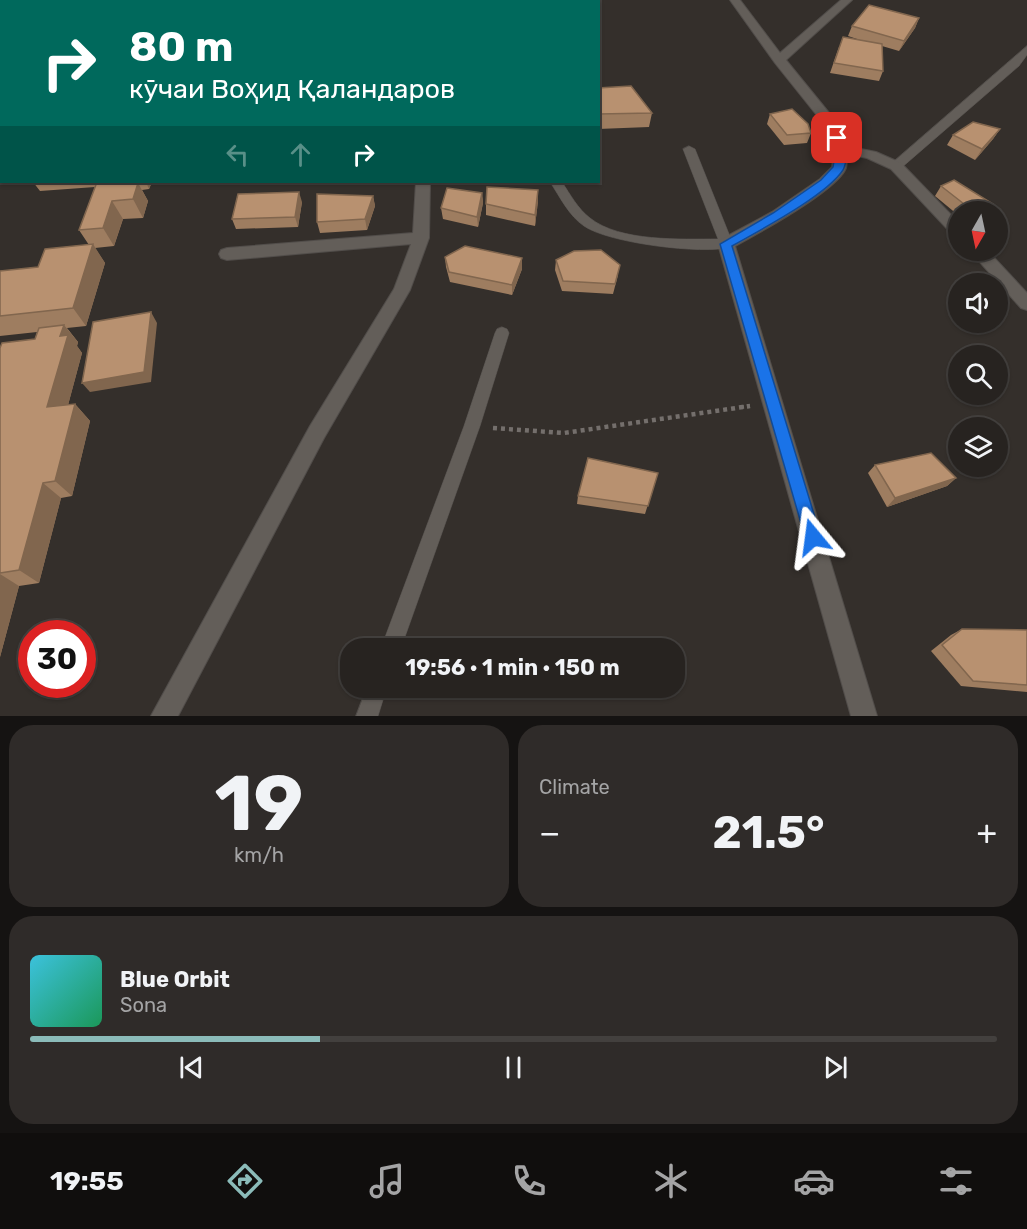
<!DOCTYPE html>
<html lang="en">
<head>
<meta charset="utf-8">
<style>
	:root { --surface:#272320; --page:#2f2b29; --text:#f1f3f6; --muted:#a4a4a5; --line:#43403e; --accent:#8bbbb9 }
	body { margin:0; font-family:Rubik,sans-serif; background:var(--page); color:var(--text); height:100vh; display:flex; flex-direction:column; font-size:22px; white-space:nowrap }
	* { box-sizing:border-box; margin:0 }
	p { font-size:20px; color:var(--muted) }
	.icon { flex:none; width:33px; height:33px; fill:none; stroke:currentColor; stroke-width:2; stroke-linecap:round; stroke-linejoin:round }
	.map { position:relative; height:716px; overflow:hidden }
	.details { display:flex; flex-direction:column; gap:9px; padding:9px; background:#151312; flex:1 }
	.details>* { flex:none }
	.guide { position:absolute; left:0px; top:0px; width:600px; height:183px; box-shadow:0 2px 4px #0004,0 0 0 2px var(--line); background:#00695c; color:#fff; overflow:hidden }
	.needle { width:39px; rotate:189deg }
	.buttons { position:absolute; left:948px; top:201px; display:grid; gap:12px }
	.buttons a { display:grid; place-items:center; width:60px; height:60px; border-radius:50%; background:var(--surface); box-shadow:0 2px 4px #0004,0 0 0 2px var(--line); font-size:30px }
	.speed { position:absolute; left:18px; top:620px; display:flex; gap:12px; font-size:30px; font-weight:700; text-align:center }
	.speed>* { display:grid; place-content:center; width:78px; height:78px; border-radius:50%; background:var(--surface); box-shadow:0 2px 4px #0004,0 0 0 2px var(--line); line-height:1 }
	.speed .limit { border:9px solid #d22; background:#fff; color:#111 }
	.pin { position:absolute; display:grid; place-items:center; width:51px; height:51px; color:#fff; margin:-26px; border-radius:12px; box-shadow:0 3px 9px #0006 }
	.me { position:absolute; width:66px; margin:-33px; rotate:344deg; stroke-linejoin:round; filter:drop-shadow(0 0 4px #0008) }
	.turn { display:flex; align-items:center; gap:21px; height:126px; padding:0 30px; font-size:27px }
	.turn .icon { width:78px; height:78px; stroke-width:2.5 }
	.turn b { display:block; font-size:42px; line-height:51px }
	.lanes { display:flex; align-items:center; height:57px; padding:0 30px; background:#0003; justify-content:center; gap:30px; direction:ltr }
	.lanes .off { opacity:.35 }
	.big { font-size:45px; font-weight:700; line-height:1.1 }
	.details .card { flex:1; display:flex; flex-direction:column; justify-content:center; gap:9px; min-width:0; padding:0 21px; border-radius:24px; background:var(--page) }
	.details .dial { align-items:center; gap:0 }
	.dial b { font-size:78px; line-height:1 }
	.song { display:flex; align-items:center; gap:18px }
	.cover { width:72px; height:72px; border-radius:9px; background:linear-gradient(135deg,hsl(190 70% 55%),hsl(150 70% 35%)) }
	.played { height:6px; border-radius:3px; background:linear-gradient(90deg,var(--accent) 30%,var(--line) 30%) }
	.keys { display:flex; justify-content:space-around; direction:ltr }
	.heat { display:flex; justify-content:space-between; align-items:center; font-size:33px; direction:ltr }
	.details .tiles { flex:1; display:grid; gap:9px; grid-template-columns:1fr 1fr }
	.card:last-child { grid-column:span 2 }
	.trip { position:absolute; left:340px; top:638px; width:345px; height:60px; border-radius:24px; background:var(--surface); box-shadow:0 2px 4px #0004,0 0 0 2px var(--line); font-weight:700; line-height:60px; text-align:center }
	.menu { display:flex; height:96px; justify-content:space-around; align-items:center; background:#100e0d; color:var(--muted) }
	.menu .icon { width:42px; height:42px }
	.menu .on { color:var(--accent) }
	.menu b { font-size:27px; color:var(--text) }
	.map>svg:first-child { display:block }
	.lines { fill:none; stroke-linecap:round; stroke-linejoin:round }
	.lane-casing { stroke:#514d4a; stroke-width:1 }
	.street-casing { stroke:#514d4a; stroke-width:2 }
	.path-far1 { stroke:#746f6c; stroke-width:4; stroke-dasharray:3 3; stroke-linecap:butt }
	.path { stroke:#746f6c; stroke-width:4.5; stroke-dasharray:4 4; stroke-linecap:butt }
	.lane { fill:#635e59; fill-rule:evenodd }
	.street { fill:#635e59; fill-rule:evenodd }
	.wall { fill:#9e7d60 }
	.shaded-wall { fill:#81664e }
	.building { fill:#b89170; stroke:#81664e; stroke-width:1.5 }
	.route { fill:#1a73e8; stroke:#114b97; stroke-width:1.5 }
</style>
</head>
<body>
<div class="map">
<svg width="1027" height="716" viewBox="0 0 1027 716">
	<rect width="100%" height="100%" fill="#342f2b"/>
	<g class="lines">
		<defs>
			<g id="lane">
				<rect x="446" y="0" width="8" height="2"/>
				<path d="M1027,46V55L1019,66L900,169H892V163Z"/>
				<path d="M689,146L695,149L733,244L731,247C703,255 608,243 584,226C569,216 560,197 550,182H562C570,194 578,209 590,218C620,242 681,239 718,239L683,149Z"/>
				<path d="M502,327L507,329L509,333L480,426L401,648H381L464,426L495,333L497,329Z"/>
				<path d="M367,687H387L378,716H356Z"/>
			</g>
			<g id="street">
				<path d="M730,0H740L780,53L841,0H852L786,60L834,119L846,146L876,152L901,163L958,222V236L953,235L891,169L867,158L847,154C847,159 847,165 846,168C837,190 757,234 735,246L877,716H851L718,244L720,240L772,212L820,179L832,167L834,149L823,123L775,63Z"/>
				<path d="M416,182H430L429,238L410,290L324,438L178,716H151L310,426L394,289L411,244L227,260L221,258L219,254L221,250L227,248L413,233Z"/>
				<path d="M969,250H987L1027,293V310L1021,308Z"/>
			</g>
		</defs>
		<use href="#lane" class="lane-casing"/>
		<use href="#street" class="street-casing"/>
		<path class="path-far1" d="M741,407L750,406"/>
		<path class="path" d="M493,428L564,433L750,406"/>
		<use href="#lane" class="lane"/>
		<use href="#street" class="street"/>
	</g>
	<g class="wall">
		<path d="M130,0H239L238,2H131Z"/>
		<path d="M919,18L915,28L899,51L882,46L883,71L879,81L830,73L839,47L863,41L848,36L852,26Z"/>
		<path d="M598,88L652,113L649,127L598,129Z"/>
		<path d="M2,114V180H0V117Z"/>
		<path d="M770,114L811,133L807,143L784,145L767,124Z"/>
		<path d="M1000,129L993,139L975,160L947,145L953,135Z"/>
		<path d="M33,182H152L149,189L142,190L148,201L143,218L123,219L114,246L95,248L105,263L86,326L67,328L78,342L77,346L82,353L68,405L75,404L90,421L72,496L61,498L39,583L19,586L0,657V348L35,339L37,332L0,336V271L38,267L89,245L79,230L95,187L40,191Z"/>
		<path d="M941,186L988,212H958V215L935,196Z"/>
		<path d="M482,193L483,203L478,227L443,219L441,208Z"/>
		<path d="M373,196L375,206L367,230L320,233L317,222Z"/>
		<path d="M538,201L535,226L486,215V204Z"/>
		<path d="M302,202L298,227L236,229L232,219Z"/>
		<path d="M445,257L522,269L512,295L450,282L446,267Z"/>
		<path d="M556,260L618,275L613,294L562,291L555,270Z"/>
		<path d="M875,465L956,478L947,486L887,507L868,473Z"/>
		<path d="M658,473L645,514L577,504L578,496Z"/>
		<path d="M962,629L1027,630V692L961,686L931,651L951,635Z"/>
	</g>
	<g class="shaded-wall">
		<path d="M116,0H127L126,2H117Z"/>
		<path d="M919,18L915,28L899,51L904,41Z"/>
		<path d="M1000,129L993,139L975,160L982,149Z"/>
		<path d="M121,182H129L134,190L120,184Z"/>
		<path d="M146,182H152L149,189Z"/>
		<path d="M138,183L148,201L143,218L133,199Z"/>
		<path d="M538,190V201L535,226V215Z"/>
		<path d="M299,192L302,202L298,227L295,217Z"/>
		<path d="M482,193L483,203L478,227L477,217Z"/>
		<path d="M373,196L375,206L367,230L365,219Z"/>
		<path d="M112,201L123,219L114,246L103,228Z"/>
		<path d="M993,204L988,212H973V211Z"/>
		<path d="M93,244L105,263L86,326L73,308Z"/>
		<path d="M522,258V269L512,295V285Z"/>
		<path d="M151,312L157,323L151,382L90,392L82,383Z"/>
		<path d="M64,325L78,342L77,346L82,353L63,424L47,407L60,336Z"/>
		<path d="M75,404L90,421L72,496L55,481Z"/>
		<path d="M956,478L947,486L887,507L895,498Z"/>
		<path d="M43,483L61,498L39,583L19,570Z"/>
		<path d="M0,574L19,586L0,657Z"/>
	</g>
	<g class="building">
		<path d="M59,0H116L58,2Z"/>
		<rect x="460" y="0" width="32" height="2"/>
		<path d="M869,5L919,18L904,41L852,26Z"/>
		<path d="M843,37L882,44L883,71L834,63Z"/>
		<path d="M631,86L652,113L598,114V88Z"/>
		<path d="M792,109L808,124L811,133L787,135L770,114Z"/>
		<path d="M2,114V160H0V117Z"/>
		<path d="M973,122L1000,129L982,149L953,135Z"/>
		<path d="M954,180L993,204L973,211L941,186Z"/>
		<path d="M97,182H121L120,184L138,183L133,199L112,201L103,228L79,230Z"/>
		<path d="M487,187L538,190L535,215L486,204Z"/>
		<path d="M447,188L482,193L477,217L441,208Z"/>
		<path d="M299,192L295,217L232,219L238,194Z"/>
		<path d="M317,194L373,196L365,219L317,222Z"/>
		<path d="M93,244L73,308L0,316V271L38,267L45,249Z"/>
		<path d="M465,246L522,258L512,285L449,272L445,257Z"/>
		<path d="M601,250L620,265L615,284L563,281L556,260L574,251Z"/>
		<path d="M151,312L144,372L82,383L93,322Z"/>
		<path d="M64,325L60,336L68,335L47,407L75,404L55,481L43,483L19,570L0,573V348L2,343L35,339L39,328Z"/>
		<path d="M931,453L956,478L895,498L875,465Z"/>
		<path d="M588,458L658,473L648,506L578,496Z"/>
		<path d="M962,629L1027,630V685L973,681L942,645Z"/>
	</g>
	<path class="route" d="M837,135L842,138C846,148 848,161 843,170C826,196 760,230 732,246L821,537L819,542L813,544L807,542L805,537L720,244L773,213L821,180L833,167L836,149L832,138Z"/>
</svg>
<div class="buttons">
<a><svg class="needle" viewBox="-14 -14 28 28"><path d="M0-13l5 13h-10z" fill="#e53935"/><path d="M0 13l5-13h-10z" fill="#a4a4a5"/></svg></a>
<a><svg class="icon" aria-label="sound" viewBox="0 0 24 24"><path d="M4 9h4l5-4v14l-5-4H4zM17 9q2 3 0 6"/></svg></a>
<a><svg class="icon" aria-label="search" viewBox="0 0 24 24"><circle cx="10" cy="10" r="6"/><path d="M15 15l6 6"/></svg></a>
<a><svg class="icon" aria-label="layers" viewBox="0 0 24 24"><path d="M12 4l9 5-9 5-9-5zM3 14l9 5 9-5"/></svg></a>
</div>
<div class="speed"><div class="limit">30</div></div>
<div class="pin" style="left:837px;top:138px;background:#d93025"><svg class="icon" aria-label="arrive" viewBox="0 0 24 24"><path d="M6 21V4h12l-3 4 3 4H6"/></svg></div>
<svg class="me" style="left:813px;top:537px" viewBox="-20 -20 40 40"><path d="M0-17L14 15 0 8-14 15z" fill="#1a73e8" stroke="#fff" stroke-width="4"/></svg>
<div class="trip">19:56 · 1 min · 150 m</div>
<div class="guide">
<div class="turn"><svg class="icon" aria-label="right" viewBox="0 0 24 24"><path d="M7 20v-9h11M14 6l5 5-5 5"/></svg><div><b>80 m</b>кӯчаи Воҳид Қаландаров</div></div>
<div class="lanes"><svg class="icon off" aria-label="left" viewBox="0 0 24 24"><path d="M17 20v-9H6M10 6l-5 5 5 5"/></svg><svg class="icon off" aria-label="ahead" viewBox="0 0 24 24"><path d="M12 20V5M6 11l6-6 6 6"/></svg><svg class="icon" aria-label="right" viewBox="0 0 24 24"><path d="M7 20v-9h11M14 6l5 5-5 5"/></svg></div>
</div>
</div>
<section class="details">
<div class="tiles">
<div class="card dial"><b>19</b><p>km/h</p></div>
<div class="card"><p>Climate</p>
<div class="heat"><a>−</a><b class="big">21.5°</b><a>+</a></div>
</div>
<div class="card">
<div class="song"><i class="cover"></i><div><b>Blue Orbit</b><p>Sona</p></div></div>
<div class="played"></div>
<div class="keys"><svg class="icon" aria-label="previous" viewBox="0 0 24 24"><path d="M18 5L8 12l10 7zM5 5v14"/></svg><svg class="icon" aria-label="pause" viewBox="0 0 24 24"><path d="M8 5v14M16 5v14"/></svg><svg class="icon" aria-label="next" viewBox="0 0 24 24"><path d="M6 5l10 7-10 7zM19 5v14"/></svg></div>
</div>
</div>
</section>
<nav class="menu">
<b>19:55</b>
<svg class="icon on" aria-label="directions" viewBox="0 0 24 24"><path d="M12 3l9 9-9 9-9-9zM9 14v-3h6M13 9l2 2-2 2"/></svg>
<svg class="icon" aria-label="music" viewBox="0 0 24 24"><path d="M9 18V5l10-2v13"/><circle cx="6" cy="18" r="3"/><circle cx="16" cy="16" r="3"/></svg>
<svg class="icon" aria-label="phone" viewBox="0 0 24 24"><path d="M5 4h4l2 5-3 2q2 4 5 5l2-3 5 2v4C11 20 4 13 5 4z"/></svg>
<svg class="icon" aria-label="climate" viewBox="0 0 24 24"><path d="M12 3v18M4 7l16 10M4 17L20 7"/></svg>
<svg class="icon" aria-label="car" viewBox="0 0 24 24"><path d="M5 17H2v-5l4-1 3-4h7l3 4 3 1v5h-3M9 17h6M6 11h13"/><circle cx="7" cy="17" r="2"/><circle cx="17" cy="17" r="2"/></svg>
<svg class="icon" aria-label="filters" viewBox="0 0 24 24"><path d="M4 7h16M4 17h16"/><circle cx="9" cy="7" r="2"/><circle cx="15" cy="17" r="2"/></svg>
</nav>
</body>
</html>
